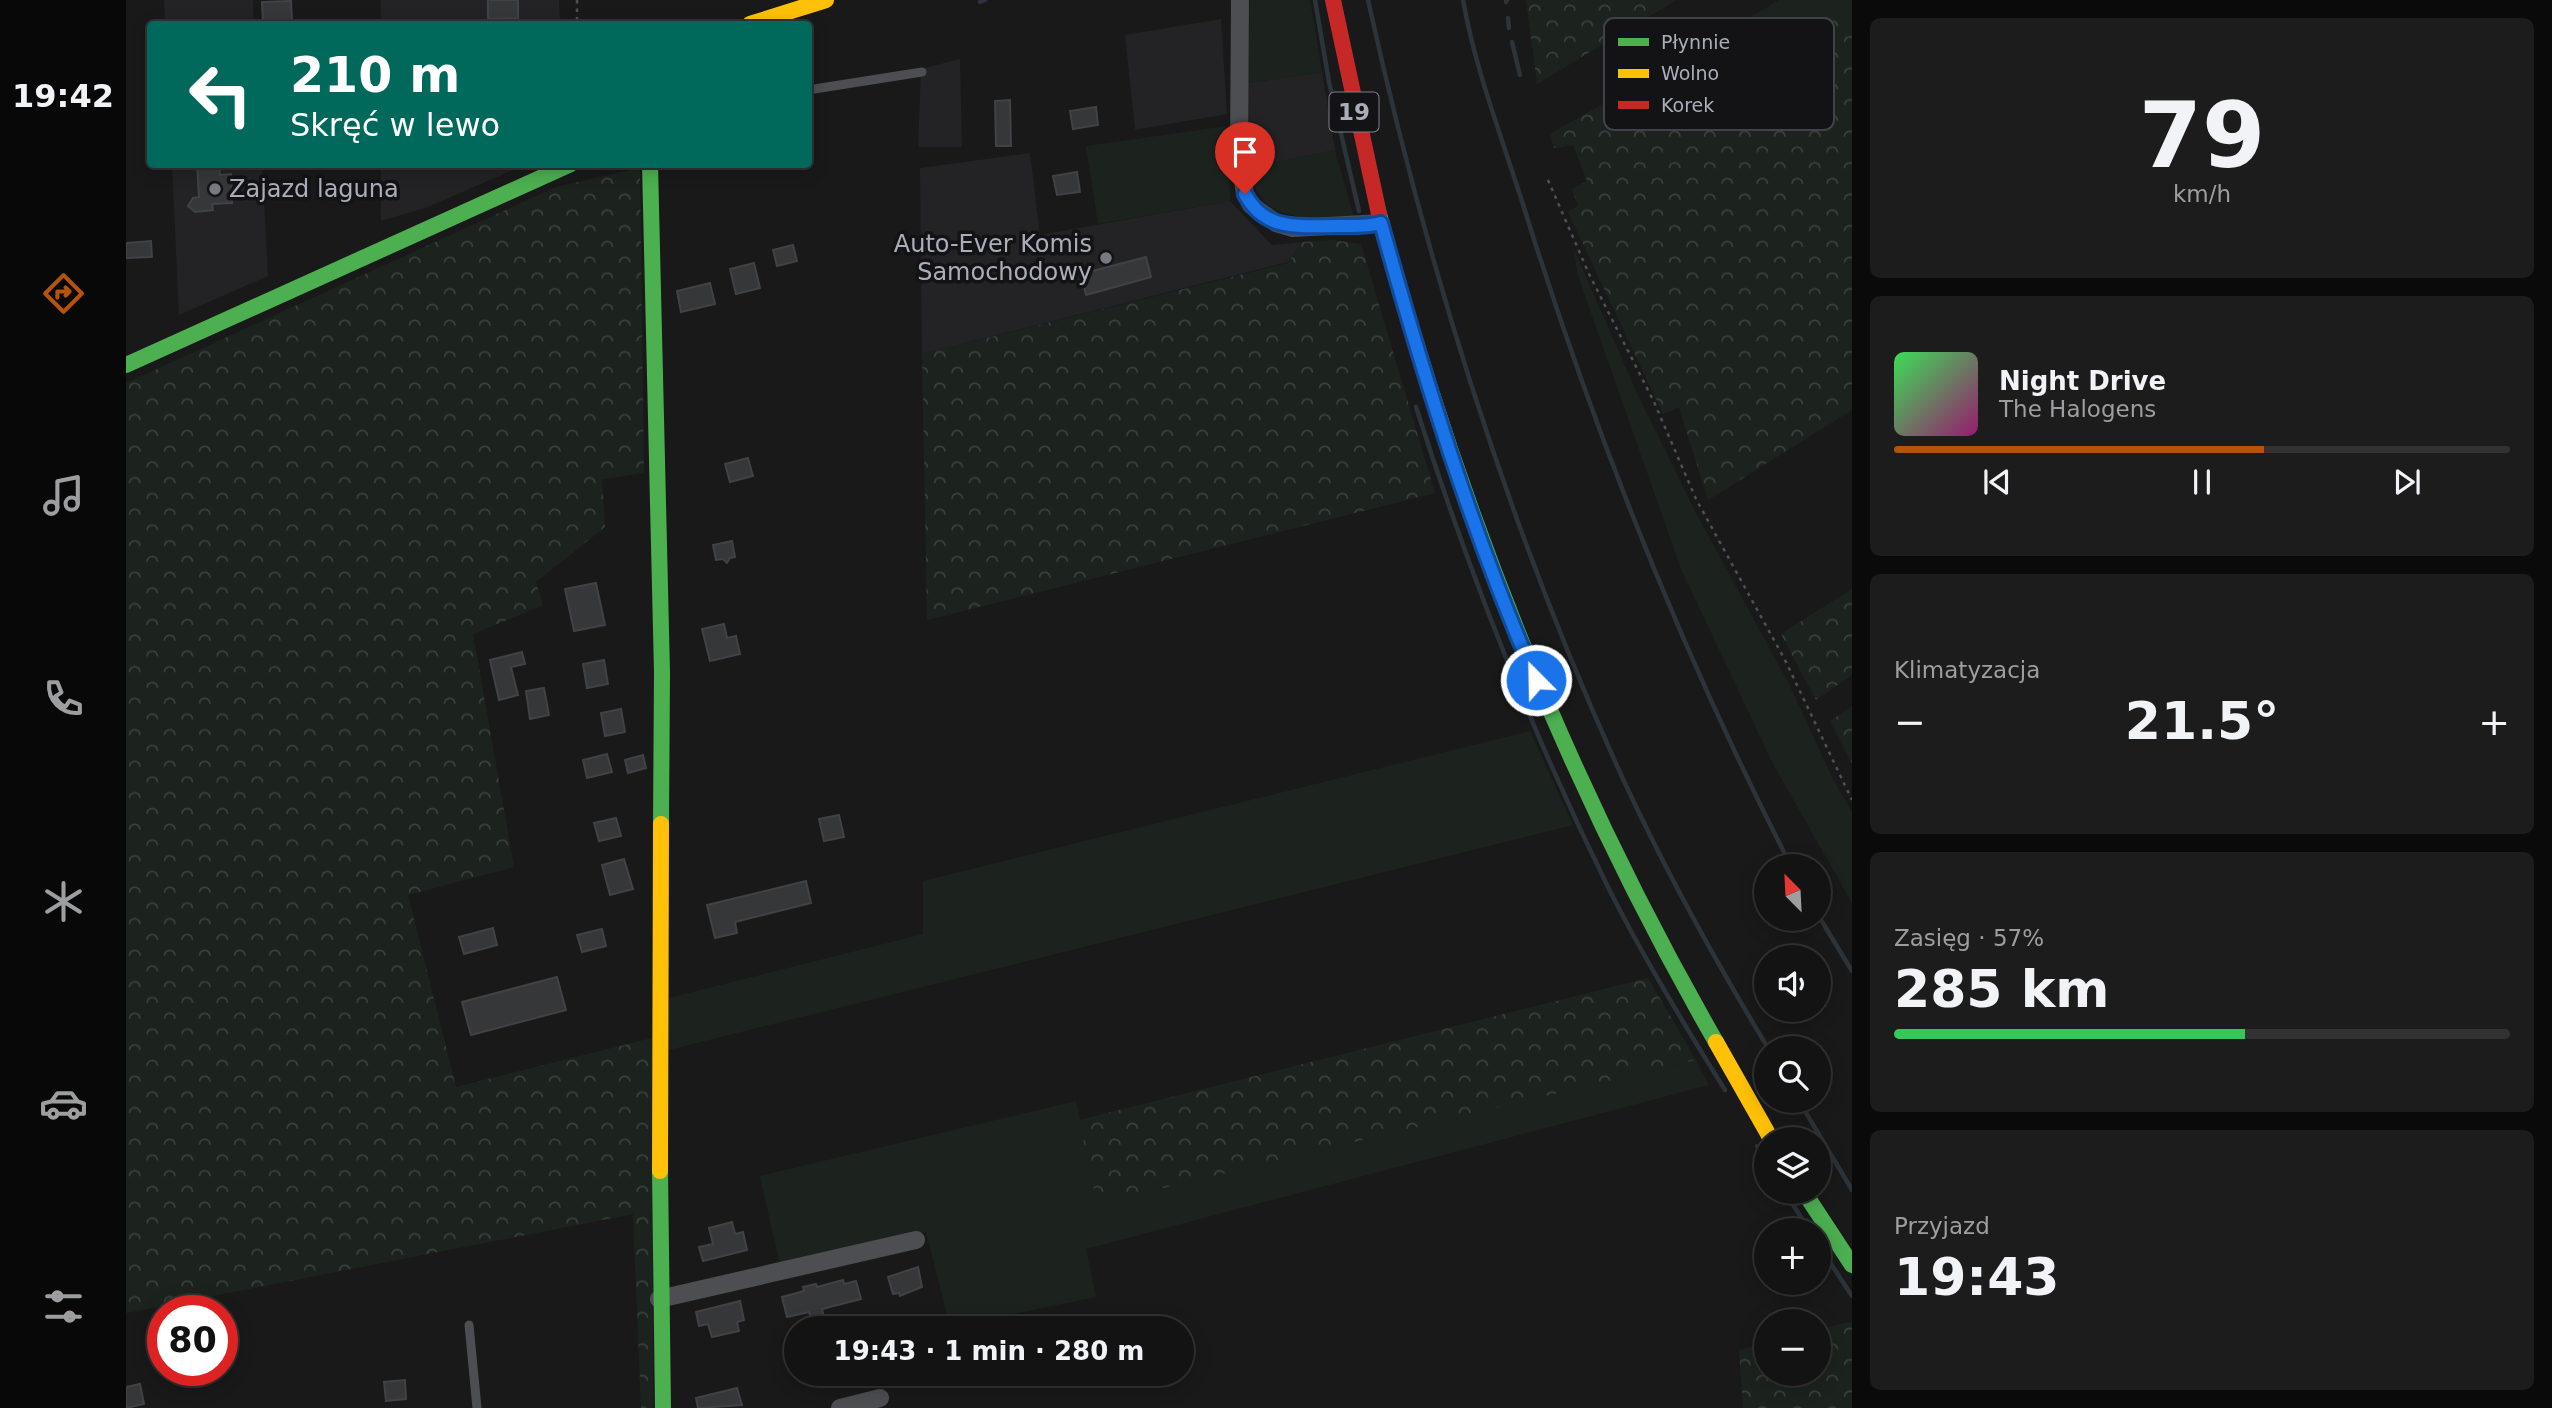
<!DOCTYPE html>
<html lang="pl">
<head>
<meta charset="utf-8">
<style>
	:root { --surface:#131313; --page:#1c1c1c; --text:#f1f3f6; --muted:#9d9ea0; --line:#323233; --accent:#b45309 }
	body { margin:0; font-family:"DejaVu Sans",sans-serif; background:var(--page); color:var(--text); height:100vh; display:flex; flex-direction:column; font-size:26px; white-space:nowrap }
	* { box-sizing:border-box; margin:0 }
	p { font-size:23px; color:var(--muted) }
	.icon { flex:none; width:38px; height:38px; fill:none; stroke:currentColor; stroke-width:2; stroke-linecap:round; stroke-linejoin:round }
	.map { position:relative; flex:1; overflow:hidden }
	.sheet { display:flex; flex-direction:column; gap:18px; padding:18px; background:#0a0a0a; width:700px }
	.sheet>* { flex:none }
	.top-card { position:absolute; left:21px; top:21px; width:665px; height:147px; border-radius:7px; box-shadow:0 4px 18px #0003,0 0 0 2px var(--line); background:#00695c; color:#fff; overflow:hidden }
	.needle { width:46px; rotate:336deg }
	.controls { position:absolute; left:1628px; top:854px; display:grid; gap:14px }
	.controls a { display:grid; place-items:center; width:77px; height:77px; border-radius:50%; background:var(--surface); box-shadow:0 4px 18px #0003,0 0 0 2px var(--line); font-size:35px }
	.speed { position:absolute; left:21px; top:1295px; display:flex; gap:14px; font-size:35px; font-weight:700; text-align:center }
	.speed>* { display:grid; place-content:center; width:91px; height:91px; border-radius:50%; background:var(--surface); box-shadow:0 4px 18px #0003,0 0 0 2px var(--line); line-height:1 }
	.speed .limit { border:10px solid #d22; background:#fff; color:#111 }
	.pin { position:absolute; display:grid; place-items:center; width:60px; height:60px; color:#fff; margin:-72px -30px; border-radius:50% 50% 50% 0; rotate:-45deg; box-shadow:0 0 7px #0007 }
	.pin .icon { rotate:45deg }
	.me { position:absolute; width:77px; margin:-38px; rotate:337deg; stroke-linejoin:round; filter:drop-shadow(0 0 5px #0008) }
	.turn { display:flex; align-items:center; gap:24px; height:147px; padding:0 28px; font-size:32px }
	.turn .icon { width:91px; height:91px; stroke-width:2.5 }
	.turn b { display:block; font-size:49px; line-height:60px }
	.big { font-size:52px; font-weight:700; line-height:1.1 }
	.sheet .widget { flex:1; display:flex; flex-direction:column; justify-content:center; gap:10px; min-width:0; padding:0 24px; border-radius:10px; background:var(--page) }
	.sheet .dial { align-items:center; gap:0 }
	.dial b { font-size:91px; line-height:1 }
	.song { display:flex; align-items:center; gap:21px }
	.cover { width:84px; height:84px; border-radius:10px; background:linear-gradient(135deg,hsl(130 70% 55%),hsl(320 70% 35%)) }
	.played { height:7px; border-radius:4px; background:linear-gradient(90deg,var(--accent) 60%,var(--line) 60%) }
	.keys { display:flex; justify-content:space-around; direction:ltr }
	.heat { display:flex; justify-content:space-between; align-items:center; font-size:38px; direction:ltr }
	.charge { height:10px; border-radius:5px; background:linear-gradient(90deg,#34c759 57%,var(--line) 0) }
	.trip { position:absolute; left:658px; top:1316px; width:410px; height:70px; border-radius:35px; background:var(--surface); box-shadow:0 4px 18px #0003,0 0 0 2px var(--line); font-weight:700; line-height:70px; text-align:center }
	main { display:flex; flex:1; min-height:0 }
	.dock { display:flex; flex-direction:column; width:126px; justify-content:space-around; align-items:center; background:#080808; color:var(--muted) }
	.dock .icon { width:49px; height:49px }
	.dock .selected { color:var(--accent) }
	.dock b { font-size:32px; color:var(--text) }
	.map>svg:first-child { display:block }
	.built { fill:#232326 }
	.green { fill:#1c231e }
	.forest { fill:url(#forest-crowns) }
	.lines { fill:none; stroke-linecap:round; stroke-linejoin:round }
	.stream { stroke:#2b333b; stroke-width:4.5 }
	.building { fill:#363739; stroke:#414245; stroke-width:2 }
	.path { stroke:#4f5054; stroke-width:2.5; stroke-dasharray:3.5 5; stroke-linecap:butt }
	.lane { stroke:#4d4e52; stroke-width:9 }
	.street { stroke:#4d4e52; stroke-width:18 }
	.fast { stroke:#4caf50; stroke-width:16 }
	.slow { stroke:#ffc107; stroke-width:16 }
	.jam { stroke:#c62828; stroke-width:16 }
	.route-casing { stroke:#114b97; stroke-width:18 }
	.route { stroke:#1a73e8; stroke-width:12 }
	.poi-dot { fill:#777a82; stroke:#131315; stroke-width:2.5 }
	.labels { text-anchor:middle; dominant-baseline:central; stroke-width:7; stroke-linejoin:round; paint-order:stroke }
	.shield { fill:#131315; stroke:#7d8088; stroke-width:2 }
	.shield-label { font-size:23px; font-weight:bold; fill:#aaaeba }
	.poi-label { font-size:24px; fill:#aaaeba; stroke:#131315; text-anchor:start }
	.key { fill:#131315; stroke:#404247; stroke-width:2 }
	.key-label { font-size:19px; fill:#aaaeba }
</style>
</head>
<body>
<main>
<nav class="dock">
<b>19:42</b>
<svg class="icon selected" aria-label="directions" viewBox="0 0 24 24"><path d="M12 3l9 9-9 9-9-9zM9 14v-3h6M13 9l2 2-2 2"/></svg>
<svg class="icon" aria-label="music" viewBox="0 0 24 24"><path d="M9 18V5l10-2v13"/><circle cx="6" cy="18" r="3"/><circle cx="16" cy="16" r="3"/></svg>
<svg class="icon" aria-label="phone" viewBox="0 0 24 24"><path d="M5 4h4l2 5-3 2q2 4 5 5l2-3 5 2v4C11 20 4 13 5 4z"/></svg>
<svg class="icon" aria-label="climate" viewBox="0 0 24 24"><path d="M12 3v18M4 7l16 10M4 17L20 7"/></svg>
<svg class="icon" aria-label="car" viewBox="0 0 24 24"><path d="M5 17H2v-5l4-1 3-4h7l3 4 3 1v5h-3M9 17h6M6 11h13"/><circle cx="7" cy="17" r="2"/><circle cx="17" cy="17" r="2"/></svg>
<svg class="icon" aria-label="filters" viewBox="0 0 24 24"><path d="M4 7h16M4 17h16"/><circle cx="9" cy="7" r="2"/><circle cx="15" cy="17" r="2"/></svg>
</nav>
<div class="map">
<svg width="1726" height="1408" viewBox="0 0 1726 1408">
	<defs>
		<pattern id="forest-crowns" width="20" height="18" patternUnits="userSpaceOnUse" patternTransform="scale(1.75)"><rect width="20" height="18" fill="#1c231e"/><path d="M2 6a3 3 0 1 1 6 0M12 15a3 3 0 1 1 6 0" fill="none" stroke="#3a403d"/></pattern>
	</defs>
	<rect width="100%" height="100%" fill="#191919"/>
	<g class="built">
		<path d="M38,0H127L128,24H39Z"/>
		<path d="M255,0H433L434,24H255Z"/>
		<path d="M1095,19L1101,114L1009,130L999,35Z"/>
		<path d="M834,59L836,147H792L795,69Z"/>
		<path d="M1196,72L1209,150L1122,168V83Z"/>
		<path d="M904,153L914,235L1104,201L1146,245L1176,242L1162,262L796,354L794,168Z"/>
		<path d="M46,165H136L142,276L53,315Z"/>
		<path d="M255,165V164L398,165L302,207L255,221Z"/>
	</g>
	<g class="green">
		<path d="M1124,0H1184L1196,72L1122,83Z"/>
		<path d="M1653,0H1726V9L1575,99L1551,62Z"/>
		<path d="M1101,126L1104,201L972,224L960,146Z"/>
		<path d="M1209,150L1228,218C1180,217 1136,226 1122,168Z"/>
		<path d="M1447,247L1510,391L1570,513L1663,684L1707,779L1726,812V903L1647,764L1555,569L1452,276Z"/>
		<path d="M1404,731L1447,825L539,1051L543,998L797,934V881Z"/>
		<path d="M1570,1060L1583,1085L960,1249L970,1297L824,1327L800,1232L654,1265L634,1176L950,1101L971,1204Z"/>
	</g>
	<g class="forest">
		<path d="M1400,0H1550L1411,84Z"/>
		<path d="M1726,9V410L1582,500L1553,407L1537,414L1442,212L1452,206L1446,189L1461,181L1447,145L1428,148L1424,134L1551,62L1575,98Z"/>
		<path d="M514,168L518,473L476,479L479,527L410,582L417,605L347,634L388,867L282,895L330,1087L526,1038L527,1408H515L507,1214L0,1313V383L430,187Z"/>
		<path d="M1205,240L1235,244L1309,493L801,620L796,354L1162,263L1176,242Z"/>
		<path d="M1726,589V675L1690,700L1655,634Z"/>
		<path d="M1726,706V764L1704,721Z"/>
		<path d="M1522,978L1570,1060L971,1204L953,1120Z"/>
		<path d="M1726,1321V1408H1617L1613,1350L1640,1343V1374H1692V1330Z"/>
	</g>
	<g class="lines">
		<g class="stream">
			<path d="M1189,0L1203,82L1233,211"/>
			<path d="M1242,0C1301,267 1383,530 1497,779C1539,870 1590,962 1642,1048"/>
			<path d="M1337,0C1350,73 1378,143 1400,214C1470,438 1558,657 1665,866"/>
			<path d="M854,2L859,0"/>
			<path d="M1380,2L1381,0"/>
			<path d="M1382,18L1383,28"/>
			<path d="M1386,42L1394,75"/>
			<path d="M1290,407C1342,570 1405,730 1480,883C1515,954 1557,1023 1599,1090"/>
			<path d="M1692,915L1726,971"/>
			<path d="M1673,1101L1726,1190"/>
			<path d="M1631,1146L1640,1160"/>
			<path d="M1659,1192L1683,1230"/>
			<path d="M1692,1244L1726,1296"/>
		</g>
	</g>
	<g class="building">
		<path d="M362,0H392V18L362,19Z"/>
		<path d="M165,1L166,22L137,24L136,2Z"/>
		<path d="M884,100L885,146H870L869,101Z"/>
		<path d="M970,107L972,125L947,129L944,111Z"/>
		<path d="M71,164H93L94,175L105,174L106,203L86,204L87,210L69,212L62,206L67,198L73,197Z"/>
		<path d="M951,172L954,192L931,195L927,176Z"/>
		<path d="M25,241L26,257L0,258V243Z"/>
		<path d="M667,245L671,261L651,266L647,250Z"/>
		<path d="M1020,257L1025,277L960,295L955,274Z"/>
		<path d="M628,263L634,288L610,294L604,269Z"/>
		<path d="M584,283L589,304L555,312L551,291Z"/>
		<path d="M622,458L627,476L604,482L599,464Z"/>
		<path d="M606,541L609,557L604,558L601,563L597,559L590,560L587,545Z"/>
		<path d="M470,583L479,625L448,631L439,589Z"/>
		<path d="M598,624L601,638L610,636L614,654L584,661L576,629Z"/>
		<path d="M396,652L399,664L385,667L392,695L373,700L364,660Z"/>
		<path d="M478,660L482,684L461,688L457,664Z"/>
		<path d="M418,688L423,715L404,719L400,691Z"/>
		<path d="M495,709L499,732L479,736L475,713Z"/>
		<path d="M481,754L486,772L461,778L457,760Z"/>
		<path d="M517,755L520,768L502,773L499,760Z"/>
		<path d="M713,815L718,837L698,841L693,819Z"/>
		<path d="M490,818L495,836L473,841L468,823Z"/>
		<path d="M498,859L507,889L484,895L476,865Z"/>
		<path d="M680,881L685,903L609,922L611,933L589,938L581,905Z"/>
		<path d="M367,928L371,945L338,954L333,937Z"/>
		<path d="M476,929L480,946L456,952L451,935Z"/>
		<path d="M431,977L440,1010L345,1035L336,1002Z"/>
		<path d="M606,1222L609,1234L617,1232L621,1250L577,1261L573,1247L587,1244L583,1228Z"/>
		<path d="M792,1267L796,1287L774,1296L773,1293L767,1294L762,1277Z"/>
		<path d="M717,1280L718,1284L730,1281L735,1299L696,1309L701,1328H687L683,1312L661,1317L656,1297L678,1291L677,1287L690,1284L691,1287Z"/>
		<path d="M614,1301L618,1320L611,1322L613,1331L586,1337L582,1324L573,1326L570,1312Z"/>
		<path d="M279,1380L280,1399L260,1401L258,1382Z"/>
		<path d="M14,1384L18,1404L0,1408V1387Z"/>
		<path d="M611,1388L616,1405L572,1408L570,1398Z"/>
	</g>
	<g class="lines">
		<g class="path">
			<path d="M451,0V24"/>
			<path d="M1422,180L1463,274L1528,402L1570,499L1659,660L1726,800"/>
		</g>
		<g class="lane">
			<path d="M682,90L796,72"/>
			<path d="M343,1325L351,1408"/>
		</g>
		<g class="street">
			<path d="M1114,0L1113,154L1119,194L1125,205L1150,223L1167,228L1255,223"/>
			<path d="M533,1299L790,1240"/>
			<path d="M714,1408L754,1398"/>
		</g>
		<g class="fast">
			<path d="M524,164L536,672L535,824"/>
			<path d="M1253,214C1331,505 1440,781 1590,1042"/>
			<path d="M0,365L445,164"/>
			<path d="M534,1171L537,1408"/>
			<path d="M1678,1192L1726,1265"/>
		</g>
		<g class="slow">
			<path d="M624,24L700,0"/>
			<path d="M1590,1042L1645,1139"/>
			<path d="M534,1171L535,824"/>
		</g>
		<path class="jam" d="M1207,0L1253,214"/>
	</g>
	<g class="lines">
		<defs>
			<path id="route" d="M1119,194C1139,232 1174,226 1211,226C1226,226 1240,227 1255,223C1298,378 1346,533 1410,680"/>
		</defs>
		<use href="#route" class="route-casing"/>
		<use href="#route" class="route"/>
	</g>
	<g class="poi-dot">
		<circle cx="89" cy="189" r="7"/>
		<circle cx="980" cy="258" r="7"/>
	</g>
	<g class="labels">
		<rect class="shield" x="1203.5" y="92.5" width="49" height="39" rx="5"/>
		<g class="shield-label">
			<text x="1228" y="112">19</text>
		</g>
		<g class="poi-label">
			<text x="103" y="189">Zajazd laguna</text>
			<text x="966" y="244" text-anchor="end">Auto-Ever Komis<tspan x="966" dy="28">Samochodowy</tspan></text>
		</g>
	</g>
	<rect x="1478" y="18" width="230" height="112" rx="10" class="key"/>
	<rect x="1492" y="38" width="31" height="8" fill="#4caf50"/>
	<rect x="1492" y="69" width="31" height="9" fill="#ffc107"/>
	<rect x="1492" y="101" width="31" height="8" fill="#c62828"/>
	<g class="key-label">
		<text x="1535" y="49">Płynnie</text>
		<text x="1535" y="80">Wolno</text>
		<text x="1535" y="112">Korek</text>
	</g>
</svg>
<div class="controls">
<a><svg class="needle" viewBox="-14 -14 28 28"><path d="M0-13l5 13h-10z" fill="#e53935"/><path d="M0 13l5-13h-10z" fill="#9d9ea0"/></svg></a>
<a><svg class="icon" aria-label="sound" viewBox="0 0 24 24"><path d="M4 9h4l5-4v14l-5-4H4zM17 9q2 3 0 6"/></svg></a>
<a><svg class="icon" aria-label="search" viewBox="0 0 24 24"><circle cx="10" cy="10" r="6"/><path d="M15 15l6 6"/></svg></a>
<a><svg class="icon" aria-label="layers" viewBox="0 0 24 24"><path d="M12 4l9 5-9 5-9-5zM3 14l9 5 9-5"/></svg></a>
<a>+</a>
<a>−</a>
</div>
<div class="speed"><div class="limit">80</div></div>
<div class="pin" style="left:1119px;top:194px;background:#d93025"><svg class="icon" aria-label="arrive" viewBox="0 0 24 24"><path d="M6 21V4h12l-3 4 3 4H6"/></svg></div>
<svg class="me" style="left:1410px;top:680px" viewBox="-20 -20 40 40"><circle r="17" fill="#1a73e8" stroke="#fff" stroke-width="3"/><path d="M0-11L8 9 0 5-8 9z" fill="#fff"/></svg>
<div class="trip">19:43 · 1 min · 280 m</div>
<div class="top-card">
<div class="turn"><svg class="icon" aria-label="left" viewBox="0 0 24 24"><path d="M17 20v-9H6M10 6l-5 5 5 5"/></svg><div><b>210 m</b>Skręć w lewo</div></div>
</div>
</div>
<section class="sheet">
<div class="widget dial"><b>79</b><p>km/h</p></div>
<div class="widget">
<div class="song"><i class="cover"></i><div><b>Night Drive</b><p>The Halogens</p></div></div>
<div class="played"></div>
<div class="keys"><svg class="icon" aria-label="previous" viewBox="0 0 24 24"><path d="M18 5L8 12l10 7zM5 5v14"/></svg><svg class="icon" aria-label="pause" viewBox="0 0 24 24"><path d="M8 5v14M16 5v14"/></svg><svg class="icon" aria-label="next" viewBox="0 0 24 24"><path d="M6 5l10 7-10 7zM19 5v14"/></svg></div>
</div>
<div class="widget"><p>Klimatyzacja</p>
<div class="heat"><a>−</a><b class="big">21.5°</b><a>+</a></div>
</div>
<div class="widget"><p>Zasięg · 57%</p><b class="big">285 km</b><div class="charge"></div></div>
<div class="widget"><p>Przyjazd</p><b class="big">19:43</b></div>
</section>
</main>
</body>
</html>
